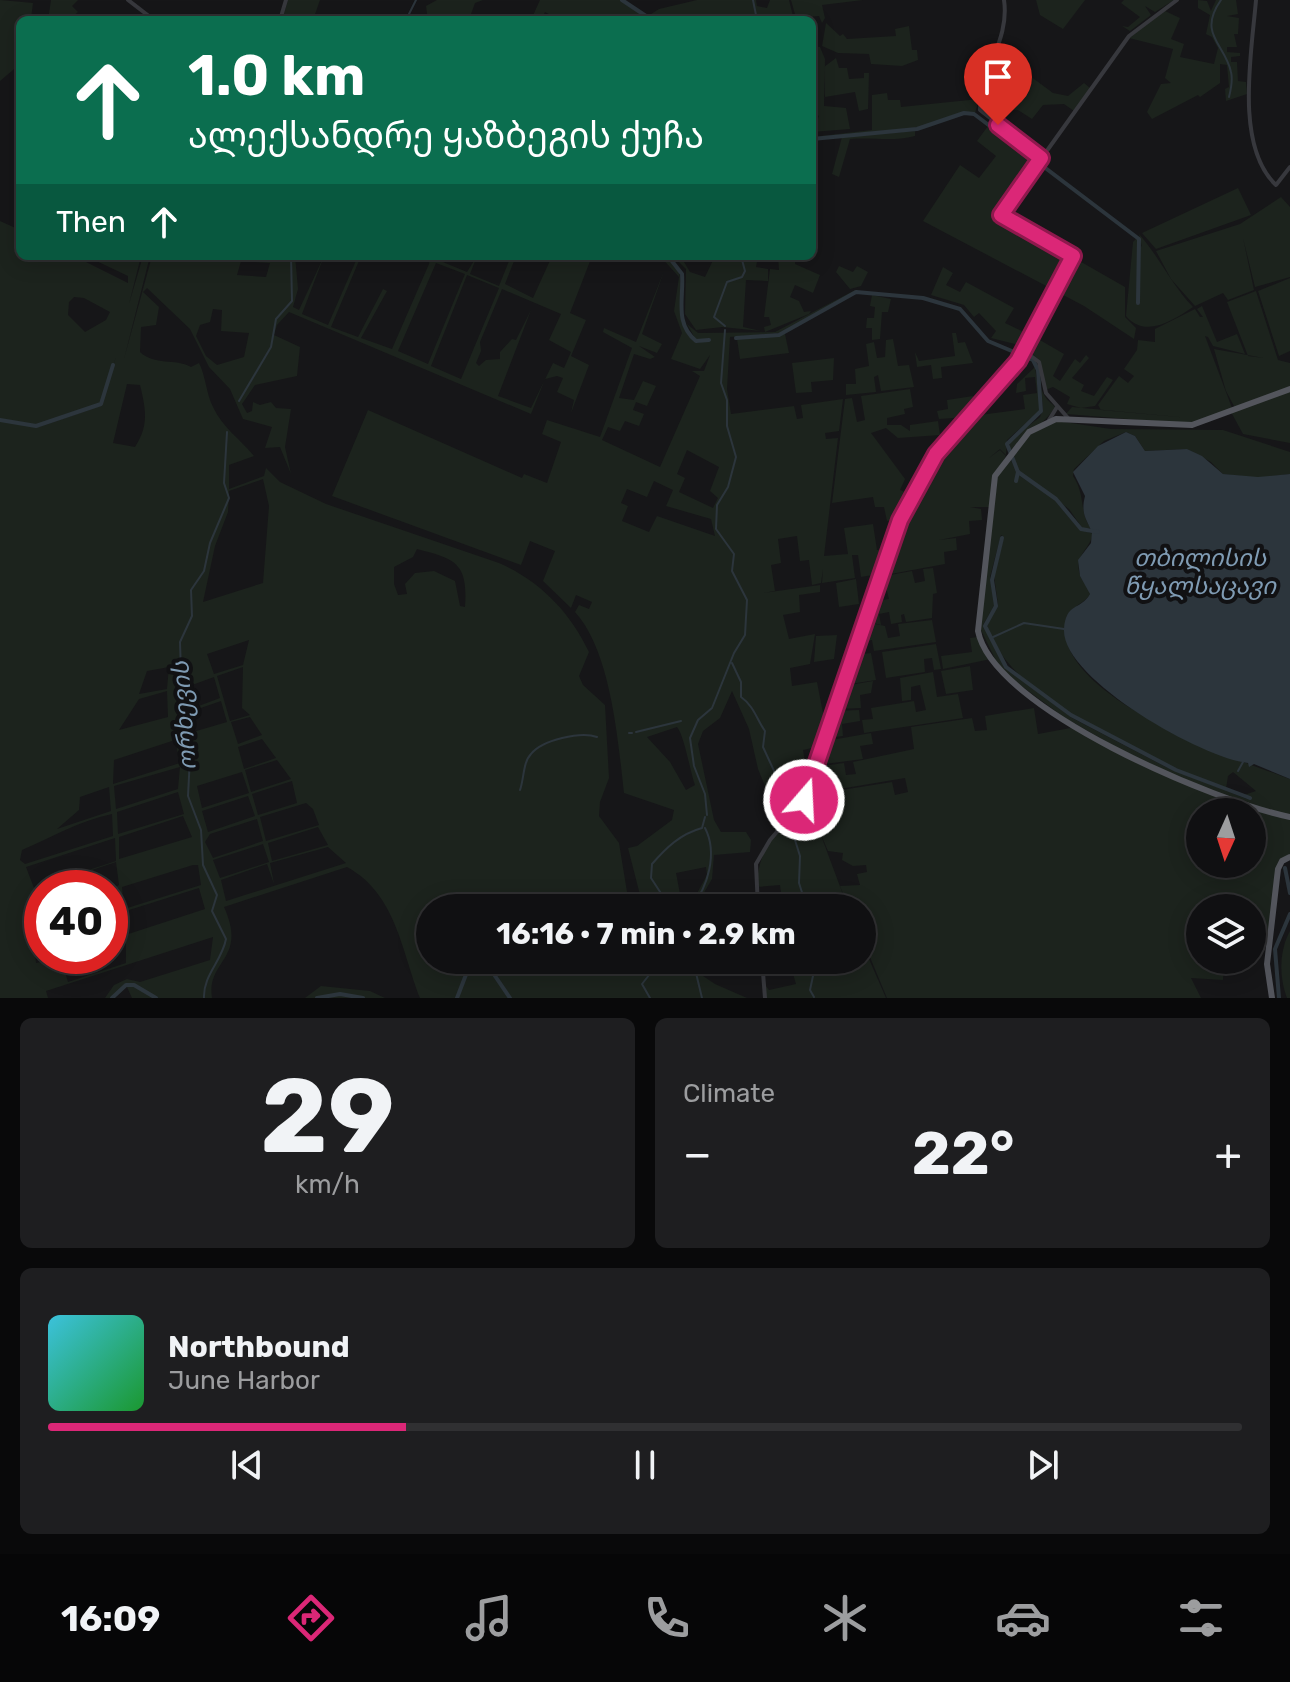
<!DOCTYPE html>
<html lang="en">
<head>
<meta charset="utf-8">
<style>
	:root { --surface:#101012; --page:#1e1e20; --text:#f1f3f6; --muted:#9c9d9f; --line:#303032; --accent:#db2777 }
	body { margin:0; font-family:Rubik,"Noto Sans Georgian",sans-serif; background:var(--page); color:var(--text); height:100vh; display:flex; flex-direction:column; font-size:30px; white-space:nowrap }
	* { box-sizing:border-box; margin:0 }
	p { font-size:26px; color:var(--muted) }
	.icon { flex:none; width:44px; height:44px; fill:none; stroke:currentColor; stroke-width:2; stroke-linecap:round; stroke-linejoin:round }
	.map { position:relative; height:998px; overflow:hidden }
	.panel { display:flex; flex-direction:column; gap:20px; padding:20px; background:#09090a; flex:1 }
	.panel>* { flex:none }
	.banner { position:absolute; left:16px; top:16px; width:800px; height:244px; border-radius:12px; box-shadow:0 4px 20px #0003,0 0 0 2px var(--line); background:#0b6e4f; color:#fff; overflow:hidden }
	.needle { width:52px; rotate:183deg }
	.tools { position:absolute; left:1186px; top:798px; display:grid; gap:16px }
	.tools a { display:grid; place-items:center; width:80px; height:80px; border-radius:50%; background:var(--surface); box-shadow:0 4px 20px #0003,0 0 0 2px var(--line); font-size:40px }
	.speed { position:absolute; left:24px; top:870px; display:flex; gap:16px; font-size:40px; font-weight:700; text-align:center }
	.speed>* { display:grid; place-content:center; width:104px; height:104px; border-radius:50%; background:var(--surface); box-shadow:0 4px 20px #0003,0 0 0 2px var(--line); line-height:1 }
	.speed .limit { border:12px solid #d22; background:#fff; color:#111 }
	.pin { position:absolute; display:grid; place-items:center; width:68px; height:68px; color:#fff; margin:-82px -34px; border-radius:50% 50% 50% 0; rotate:-45deg; box-shadow:0 0 8px #0007 }
	.pin .icon { rotate:45deg }
	.me { position:absolute; width:88px; margin:-44px; rotate:19deg; stroke-linejoin:round; filter:drop-shadow(0 0 6px #0008) }
	.turn { display:flex; align-items:center; gap:28px; height:168px; padding:0 40px; font-size:36px }
	.turn .icon { width:104px; height:104px; stroke-width:2.5 }
	.turn b { display:block; font-size:56px; line-height:68px }
	.then { display:flex; align-items:center; height:76px; padding:0 40px; background:#0003; gap:16px; font-size:30px }
	.big { font-size:60px; font-weight:700; line-height:1.1 }
	.panel .card { flex:1; display:flex; flex-direction:column; justify-content:center; gap:12px; min-width:0; padding:0 28px; border-radius:12px; background:var(--page) }
	.panel .dial { align-items:center; gap:0 }
	.dial b { font-size:104px; line-height:1 }
	.song { display:flex; align-items:center; gap:24px }
	.cover { width:96px; height:96px; border-radius:12px; background:linear-gradient(135deg,hsl(190 70% 55%),hsl(130 70% 35%)) }
	.played { height:8px; border-radius:4px; background:linear-gradient(90deg,var(--accent) 30%,var(--line) 30%) }
	.keys { display:flex; justify-content:space-around; direction:ltr }
	.heat { display:flex; justify-content:space-between; align-items:center; font-size:44px; direction:ltr }
	.panel .tiles { flex:1; display:grid; gap:20px; grid-template-columns:1fr 1fr }
	.card:last-child { grid-column:span 2 }
	.trip { position:absolute; left:416px; top:894px; width:460px; height:80px; border-radius:40px; background:var(--surface); box-shadow:0 4px 20px #0003,0 0 0 2px var(--line); font-weight:700; line-height:80px; text-align:center }
	.menu { display:flex; height:128px; justify-content:space-around; align-items:center; background:#060607; color:var(--muted) }
	.menu .icon { width:56px; height:56px }
	.menu .active { color:var(--accent) }
	.menu b { font-size:36px; color:var(--text) }
	.map>svg:first-child { display:block }
	.green { fill:#1c231d; fill-rule:evenodd }
	.water { fill:#2c353c }
	.lines { fill:none; stroke-linecap:round; stroke-linejoin:round }
	.stream { stroke:#2c353c; stroke-width:2 }
	.canal { stroke:#2c353c; stroke-width:4 }
	.minor { stroke:#37383d; stroke-width:4 }
	.major { stroke:#53555c; stroke-width:6 }
	.route-casing { stroke:#8e194d; stroke-width:20 }
	.route { stroke:#db2777; stroke-width:14 }
	.labels { text-anchor:middle; dominant-baseline:central; stroke-width:8; stroke-linejoin:round; paint-order:stroke }
	.water-label { font-size:24px; font-style:italic; fill:#7f9bb3; stroke:#111113 }
</style>
</head>
<body>
<div class="map">
<svg width="1290" height="998" viewBox="0 0 1290 998">
	<rect width="100%" height="100%" fill="#161618"/>
	<g class="green">
		<path d="M0,0L33,3L31,19L35,20H20V64L0,81Z"/>
		<path d="M51,0H78L72,6L78,12L69,20H48Z"/>
		<path d="M288,0H320L313,20H282Z"/>
		<path d="M437,0H483L475,3L471,14L484,20H428L426,6Z"/>
		<path d="M540,0H620L649,20H560L545,12L541,20H531Z"/>
		<path d="M697,0H756L757,6L767,8L770,0H789L794,20H654L648,16L659,9Z"/>
		<path d="M791,0H863L822,5L825,18L822,23L819,16L796,18Z"/>
		<path d="M1036,0H1085L1063,29L1040,15Z"/>
		<path d="M1124,0H1174L1155,12L1145,6L1151,15L1130,31L1122,26L1128,27L1140,17L1121,3Z"/>
		<path d="M1198,0L1207,1L1211,11L1216,0H1236L1238,14L1227,16L1239,18L1238,34H1234L1237,47H1227V52L1240,53V56L1231,57V62H1237L1238,81L1246,82L1247,94L1226,101L1225,89L1229,87L1227,65L1220,64V83L1200,97L1198,95L1152,119L1147,112L1161,84L1171,83L1165,78L1173,49L1129,38L1165,11L1180,18L1171,39L1184,44L1180,57L1214,64L1218,48L1212,37L1206,34L1210,15L1198,8Z"/>
		<path d="M826,23L840,36L843,34L847,39L896,36L895,29L909,26L912,50H917L918,60L902,66L871,64L869,54L838,53L822,46Z"/>
		<path d="M812,47H820L825,59L824,106L846,108L850,129L812,132L819,116L812,113Z"/>
		<path d="M836,58L839,68H847L849,79L864,78V73H869L868,109L859,111L855,92L825,97L824,67Z"/>
		<path d="M1030,76L1053,93L1068,96L1084,83L1090,88L1074,111L1064,104L1043,105L1032,119L1018,110H998L999,101L1012,99Z"/>
		<path d="M887,93L888,100H900L901,107L979,99L975,113H961L916,128L812,137L872,130V95Z"/>
		<path d="M988,126L1037,162L999,215L1125,287V317L1136,328L1134,339L1084,306L923,221L960,165L979,178L996,156L977,141Z"/>
		<path d="M915,131V136C892,142 874,137 850,139L839,177L832,174L842,137Z"/>
		<path d="M1238,188L1251,215L1156,249L1142,233Z"/>
		<path d="M1281,197L1290,207V277L1255,287L1243,238L1254,290L1228,300L1223,293L1195,306L1171,279L1156,251L1240,224Z"/>
		<path d="M0,221L20,230V256H74L128,283V276L86,256H141L129,304L143,256H150L124,359L152,256H295L298,289L293,307L299,310L324,256L302,314L328,325L358,256H361L331,327L358,337L383,289L387,291L361,338L392,349L429,264L430,258L425,256H440L438,260L467,272L477,256L470,274L499,286L511,256H516L505,284L533,298L552,256H592L570,313L586,320L571,356L589,365L571,413L574,400L557,392L563,378L557,376L545,379L531,414L289,312L277,325L274,335L300,347L297,376L255,385L242,404L247,413L252,411L253,402L260,405L271,402L276,408L291,409L285,447L291,474L280,447L265,448L272,427L243,419L230,389L209,367L190,329L147,288L143,292L159,307L156,325L141,327L140,352C155,366 175,358 191,367L199,363C206,377 206,393 213,407C223,428 239,438 254,456L229,465V489L264,476L266,468L280,482L326,504L499,563C540,581 570,612 589,652L579,676L583,685L605,705L609,778L600,802L599,816L619,843L628,898L634,908H430V960H679L715,984L747,998H420C401,949 396,894 347,867L224,907C248,960 206,960 212,998H132L127,987L120,989L115,998H105L114,985L127,979L140,982L210,960L213,937L46,991L48,998H0V421L39,427L100,406L116,357L100,403L38,425L0,419ZM241,261L270,263L266,277L237,275ZM436,263L465,274L428,364L398,351ZM467,275L499,288L461,379L431,366ZM502,289L561,314L549,340L571,352L564,368L553,363L531,408L498,396L531,310L516,340L512,339L500,352V359L486,360L479,366L476,363L481,351L480,342ZM74,297L84,298L110,312L106,320L85,332L68,315L69,302ZM213,309L222,310L221,331L249,333L244,357L217,365L206,356L196,336L200,325L210,322ZM127,384L140,385C146,410 149,425 135,447L113,443ZM263,479L269,506L263,583L203,602L215,546L228,512L229,491ZM417,549C457,559 468,564 465,607L460,606L455,581L434,571L415,573L405,584L407,594L398,595L394,584V567L413,557ZM249,640L243,665L214,674L207,654ZM169,667L167,689L139,694L147,671ZM243,667L242,708L250,715L230,721L217,676ZM214,677L220,698L188,710L192,685ZM167,691L168,717L119,730L139,699ZM221,701L227,722L193,732L189,712ZM250,717L262,735L238,744L231,722ZM262,739L276,758L244,769L238,747ZM175,740L180,763L113,784L114,760ZM277,760L291,779L251,792L245,770ZM180,767L178,789L116,809L114,786ZM242,772L249,793L202,808L197,786ZM292,781L297,803L258,815L252,794ZM109,787L111,811L57,829L79,810L80,797ZM178,792L184,814L118,834L117,812ZM248,796L255,816L208,832L202,811ZM306,803L313,809L319,825L266,841L260,817ZM112,814L113,836L25,864L20,860L22,850C52,837 79,821 112,814ZM183,816L192,837L119,859V837ZM257,819L263,841L213,858L205,842L210,834ZM318,827L328,845L272,861L268,843ZM115,838L116,861L34,888L26,867ZM263,844L269,862L220,878L213,860ZM328,847L346,863L226,901L221,880L267,864L274,884L270,863ZM116,862L119,885L110,890L119,888L121,910L110,916L199,888L205,909L110,940L126,937V963L68,982L61,958L67,956L36,963L34,941L42,936L34,939L36,916L42,911L37,912L35,889ZM193,865H198L201,885L124,909L122,887Z"/>
		<path d="M1139,234C1160,258 1171,284 1193,307C1174,320 1145,339 1126,316L1133,242L1137,238L1142,247Z"/>
		<path d="M660,256C701,264 662,324 698,343L710,339L696,340L687,324L698,333L775,332L855,290H859L781,333L730,337L727,389L731,414L794,406L797,419L803,418L801,405L843,399L839,431L825,433L826,439L838,438L824,556L848,554L844,528L873,524L877,550L887,549L878,574L861,577L858,555H852L855,578L822,583L823,569L821,583L812,585L809,560L800,561L797,536L778,539L781,563L771,565L775,591L763,593L820,585V592L799,595L800,612L783,615L789,639L815,634L810,664L790,668L792,686L817,682L823,713L830,717L821,746L803,750L805,762L816,761L803,800L795,795L793,798L801,804L785,821L775,810L758,769L749,729L732,691L720,718L703,731L698,744L714,820L721,832H746L751,840L750,852L714,855L712,879L695,908H647L639,891L628,848L637,846L672,820L674,810L624,793C618,741 611,651 575,612L579,605L589,609L592,602L576,595L571,608L543,581L555,551L530,541L521,565L332,496L368,410L522,478L524,474L547,483L561,442L542,434L547,420L600,437L632,348L603,332L604,328L636,342L664,271L642,334L662,344L657,353L639,346L655,357L650,359L634,354L619,398L634,400L643,381L656,386L647,406L636,402L633,410L644,414L639,426L625,421L620,431L608,427L602,440L660,467L700,376L692,371H704L710,355L700,369L671,359L682,333L674,311L679,277ZM687,450L719,467L710,491L718,498L713,508L679,492L685,478L677,474ZM654,481L673,490L666,506L711,519L715,536L657,516L649,532L622,521L628,506L621,503L627,489L647,497ZM677,727C684,735 690,771 695,785L686,790L670,762L647,737ZM706,867L707,875L695,897L681,899L676,873Z"/>
		<path d="M673,256L680,260L686,256L684,262L690,272L705,277L715,256H758L756,267L768,269V281L746,280L743,327L761,331L722,327L696,330L685,314L686,269Z"/>
		<path d="M778,256H795V264L820,275L813,293L795,285L790,297L799,301L804,312L811,311L809,314L765,332L764,327L771,325L769,317H764L770,269L779,270Z"/>
		<path d="M839,266L853,272L857,266L868,272L861,286L850,289L836,272Z"/>
		<path d="M943,267L953,273L946,285L960,292L966,282L1014,308L1005,323L1030,335L1023,346L991,338L996,331L979,313L974,317L964,305L931,295Z"/>
		<path d="M1290,278V351L1279,356L1258,291Z"/>
		<path d="M1256,291L1278,360L1290,363V388L1235,408L1226,391L1214,349L1264,358L1248,356L1227,302Z"/>
		<path d="M872,295L891,299L888,312H882L880,339L872,340V328H866L867,318H874L875,307L870,306Z"/>
		<path d="M1202,306L1217,342L1237,334L1245,354L1213,346L1208,337L1205,336L1232,408L1190,424L1066,414L1072,407L1190,418L1101,410L1098,405L1119,376L1128,383L1134,376L1124,369L1137,350L1138,340L1155,342V329L1195,309L1200,317H1203L1197,309Z"/>
		<path d="M952,333H956L958,343L965,342L973,363L941,367L942,378L933,379L931,365L917,367L915,352L919,361L955,356Z"/>
		<path d="M785,334L789,353L740,359L737,339Z"/>
		<path d="M1033,336L1064,354L1053,376L1060,381L1075,359L1080,363L1086,355L1089,358L1072,378L1084,385L1081,391L1094,396L1107,377L1113,380L1095,406L1081,408L1067,404L1070,397L1053,387L1045,390L1040,361L1027,349Z"/>
		<path d="M893,339L898,366L909,365L914,387L881,391L878,375L874,377L876,392L846,395V384H856L855,369L869,366L866,344L874,342L877,358L885,357L886,340Z"/>
		<path d="M1017,351C1047,356 1033,380 1046,398C1049,402 1053,404 1055,407C1045,425 1023,435 1010,451V440L1040,417L1043,409L1039,367L1031,358Z"/>
		<path d="M834,358L833,380L811,382L812,392L796,393L792,363Z"/>
		<path d="M1035,367L1041,410L1007,440L1006,455L1000,449L989,458L1000,450L1006,456L994,476L989,507H970L981,509L982,520L969,521L970,534L939,540L956,538L957,550L944,552L945,564L880,576C904,512 926,467 972,416L1025,409L1023,395L1037,393L1035,377L1025,378L1026,391L1016,393L1017,384Z"/>
		<path d="M910,389L913,407L904,409L905,414L887,418V425H901L910,431V425L938,421L940,435L898,438L886,428L871,433L905,479L900,490L910,494L919,477L917,469L926,468L899,519L887,521L884,507H875L873,497L832,503L845,399L852,398L857,422L865,420L861,396Z"/>
		<path d="M1290,390V443L1243,434L1231,412Z"/>
		<path d="M973,396L976,406L967,417L939,419L937,411L948,409L947,400Z"/>
		<path d="M1051,420L1111,429L1223,430L1290,452V474L1258,478L1223,474L1211,462L1187,449L1145,451L1135,436L1126,432L1104,441L1074,469L1073,476C1086,495 1079,513 1091,528L1083,529L1069,509L1020,473L1011,454L1023,439Z"/>
		<path d="M1009,457L1020,476L1053,498L1078,528L1093,534C1090,548 1076,555 1079,571C1080,580 1088,585 1090,594C1084,605 1068,607 1066,619C1049,695 1237,760 1290,779V816L1260,809L1178,778L1130,755L1065,718L1001,671L980,628L998,474ZM1001,535L1004,537L994,576L998,604L987,625C1007,700 1158,763 1226,789L1228,776L1233,772L1256,791L1244,795L1247,799L1166,767L1072,718L1006,668L983,625L995,604L990,577Z"/>
		<path d="M933,568L937,593L933,594L932,618L906,622L904,614L901,615L902,622L891,624L889,612L879,614L881,625L865,621L871,602L889,599L886,587L876,589L879,577L912,571L915,583L925,581L923,569Z"/>
		<path d="M856,579L859,604L839,607L836,583Z"/>
		<path d="M932,620L936,642L874,651L872,640L858,642L865,622L885,626L888,638L900,636L898,624Z"/>
		<path d="M837,635L834,659L814,662L816,636Z"/>
		<path d="M978,637L991,659L943,669L941,656L972,652L970,638Z"/>
		<path d="M936,644L941,669L934,670L932,658L924,659L925,672L886,678L882,652Z"/>
		<path d="M871,653L876,680L844,685L854,655Z"/>
		<path d="M970,666L973,690L946,694L941,671Z"/>
		<path d="M933,672L937,697L958,694L963,718L864,733L862,720L873,719L871,708L914,701L916,712L926,710L920,685L911,687V700L902,701L900,678Z"/>
		<path d="M873,681L871,693L860,695L861,708L837,709L844,686Z"/>
		<path d="M1034,708L1038,734L1076,727L1168,776L1290,818V857L1281,860L1268,946L1252,948V908H1200V960H1237L1236,965H1224L1223,980L1191,978L1201,998H887L862,938V908H849L840,886L860,885L857,874L867,872L866,865L853,866L842,860L843,853L828,851L819,830L848,908H783L780,885L757,887C757,858 770,836 793,818L795,825L803,828L811,814L816,823L808,801L810,795L892,782L895,795L908,792L905,778L810,794L807,796L816,767L844,763L846,775L856,774L853,762L914,749L911,727L972,718L975,731L987,730L985,716ZM1200,812H1252V864H1200Z"/>
		<path d="M859,710L860,721L842,724L843,736L827,738L835,711Z"/>
		<path d="M871,733L873,744L860,746L863,759L817,765L826,741Z"/>
		<path d="M1290,931V998H1287C1279,977 1279,951 1290,931Z"/>
		<path d="M862,943L886,998H766L765,985L769,990L796,984L789,960H862Z"/>
		<path d="M321,986L370,991L385,998H305Z"/>
	</g>
	<path class="water" d="M1126,432L1135,436L1145,451L1187,449L1202,456L1223,474L1258,477L1290,474V779L1254,764L1249,767L1248,763C1204,759 1061,679 1064,629C1066,602 1080,611 1090,594L1080,576L1078,560L1091,543L1092,532H1098L1091,530C1085,517 1081,512 1085,496L1073,472L1098,446Z"/>
	<g class="lines">
		<g class="stream">
			<path d="M753,0L757,20"/>
			<path d="M1221,0C1197,34 1225,44 1231,72C1233,80 1231,89 1229,97"/>
			<path d="M406,20L416,0"/>
			<path d="M725,326L714,317L727,282L742,277L745,271L741,256"/>
			<path d="M239,401L271,347L276,319L292,301L291,256"/>
			<path d="M991,638L1024,623L1064,629"/>
			<path d="M732,663L741,682V697C754,706 757,720 765,731L763,747L782,788L786,817"/>
			<path d="M636,732L681,721"/>
			<path d="M629,733H632"/>
			<path d="M1238,771L1243,762"/>
			<path d="M520,790C524,779 523,762 531,754C542,740 581,731 597,737"/>
			<path d="M707,815L705,794L694,766L690,738L698,720L712,708L734,653L745,635L747,600L732,571L734,554L716,529L717,505L728,487L736,457L727,426V400L721,383L725,330"/>
			<path d="M790,824L800,856L799,883L807,908"/>
			<path d="M664,908L666,901L651,878L652,864C666,848 680,834 702,828L705,817"/>
			<path d="M691,908C708,887 718,853 705,828"/>
			<path d="M691,960L692,963"/>
			<path d="M810,960L813,976L810,990L814,997"/>
			<path d="M696,973L702,998"/>
			<path d="M204,998C203,975 222,961 226,939L212,911L217,895L203,865L201,830L188,796L190,757L180,718L177,688L181,673L180,642L192,616L191,590L204,571L210,543L229,498L224,483L227,432"/>
			<path d="M650,998L642,984L653,970L654,960"/>
		</g>
		<g class="canal">
			<path d="M622,0L652,20"/>
			<path d="M812,139L917,129L964,113L974,114L1139,239L1138,303"/>
			<path d="M668,256L682,274C684,298 674,323 696,341L709,340"/>
			<path d="M736,338L779,335L856,292L923,298L960,309L988,341L1033,360L1038,370L1041,411L1007,444L1018,472L1056,499L1081,529L1098,532"/>
			<path d="M0,420L36,426L101,404L113,365"/>
			<path d="M1016,481L1018,472"/>
			<path d="M1002,538L992,580L996,606L985,626L1006,667L1071,715L1176,770L1250,798"/>
			<path d="M1285,868L1290,893"/>
			<path d="M112,998L126,985H134L156,998"/>
			<path d="M317,998L340,994L363,998"/>
			<path d="M457,998L467,972L479,967L493,973L510,998"/>
			<path d="M1279,998L1275,949L1290,914"/>
		</g>
		<g class="minor">
			<path d="M128,0L154,20"/>
			<path d="M1004,0C1010,39 981,71 980,110L1041,158"/>
			<path d="M1256,0C1252,50 1234,146 1276,185L1290,167"/>
			<path d="M280,20L286,0"/>
			<path d="M1023,350L1039,362L1046,393L1068,418"/>
			<path d="M1049,420L1057,407"/>
			<path d="M758,908L756,864L770,840L804,800L900,520L936,454L1018,361L1073,256L1001,215L1129,36L1177,0"/>
			<path d="M762,960L765,998"/>
		</g>
		<g class="major">
			<path d="M1290,389L1192,425L1056,419L1029,432L995,476L978,631C993,709 1218,803 1290,817"/>
			<path d="M1272,998L1267,964L1278,869L1282,861L1290,857"/>
		</g>
	</g>
	<g class="lines">
		<defs>
			<path id="route" d="M804,800L900,520L936,454L1018,361L1073,256L1001,215L1041,158L998,125"/>
		</defs>
		<use href="#route" class="route-casing"/>
		<use href="#route" class="route"/>
	</g>
	<g class="labels">
		<g class="water-label">
			<text x="1200" y="558">თბილისის<tspan x="1200" dy="28">წყალსაცავი</tspan></text>
			<text transform="translate(184 716) rotate(-94)">ორხევის</text>
		</g>
	</g>
</svg>
<div class="tools">
<a><svg class="needle" viewBox="-14 -14 28 28"><path d="M0-13l5 13h-10z" fill="#e53935"/><path d="M0 13l5-13h-10z" fill="#9c9d9f"/></svg></a>
<a><svg class="icon" aria-label="layers" viewBox="0 0 24 24"><path d="M12 4l9 5-9 5-9-5zM3 14l9 5 9-5"/></svg></a>
</div>
<div class="speed"><div class="limit">40</div></div>
<div class="pin" style="left:998px;top:125px;background:#d93025"><svg class="icon" aria-label="arrive" viewBox="0 0 24 24"><path d="M6 21V4h12l-3 4 3 4H6"/></svg></div>
<svg class="me" style="left:804px;top:800px" viewBox="-20 -20 40 40"><circle r="17" fill="#db2777" stroke="#fff" stroke-width="3"/><path d="M0-11L8 9 0 5-8 9z" fill="#fff"/></svg>
<div class="trip">16:16 · 7 min · 2.9 km</div>
<div class="banner">
<div class="turn"><svg class="icon" aria-label="ahead" viewBox="0 0 24 24"><path d="M12 20V5M6 11l6-6 6 6"/></svg><div><b>1.0 km</b>ალექსანდრე ყაზბეგის ქუჩა</div></div>
<div class="then">Then<svg class="icon" aria-label="ahead" viewBox="0 0 24 24"><path d="M12 20V5M6 11l6-6 6 6"/></svg></div>
</div>
</div>
<section class="panel">
<div class="tiles">
<div class="card dial"><b>29</b><p>km/h</p></div>
<div class="card"><p>Climate</p>
<div class="heat"><a>−</a><b class="big">22°</b><a>+</a></div>
</div>
<div class="card">
<div class="song"><i class="cover"></i><div><b>Northbound</b><p>June Harbor</p></div></div>
<div class="played"></div>
<div class="keys"><svg class="icon" aria-label="previous" viewBox="0 0 24 24"><path d="M18 5L8 12l10 7zM5 5v14"/></svg><svg class="icon" aria-label="pause" viewBox="0 0 24 24"><path d="M8 5v14M16 5v14"/></svg><svg class="icon" aria-label="next" viewBox="0 0 24 24"><path d="M6 5l10 7-10 7zM19 5v14"/></svg></div>
</div>
</div>
</section>
<nav class="menu">
<b>16:09</b>
<svg class="icon active" aria-label="directions" viewBox="0 0 24 24"><path d="M12 3l9 9-9 9-9-9zM9 14v-3h6M13 9l2 2-2 2"/></svg>
<svg class="icon" aria-label="music" viewBox="0 0 24 24"><path d="M9 18V5l10-2v13"/><circle cx="6" cy="18" r="3"/><circle cx="16" cy="16" r="3"/></svg>
<svg class="icon" aria-label="phone" viewBox="0 0 24 24"><path d="M5 4h4l2 5-3 2q2 4 5 5l2-3 5 2v4C11 20 4 13 5 4z"/></svg>
<svg class="icon" aria-label="climate" viewBox="0 0 24 24"><path d="M12 3v18M4 7l16 10M4 17L20 7"/></svg>
<svg class="icon" aria-label="car" viewBox="0 0 24 24"><path d="M5 17H2v-5l4-1 3-4h7l3 4 3 1v5h-3M9 17h6M6 11h13"/><circle cx="7" cy="17" r="2"/><circle cx="17" cy="17" r="2"/></svg>
<svg class="icon" aria-label="filters" viewBox="0 0 24 24"><path d="M4 7h16M4 17h16"/><circle cx="9" cy="7" r="2"/><circle cx="15" cy="17" r="2"/></svg>
</nav>
</body>
</html>
